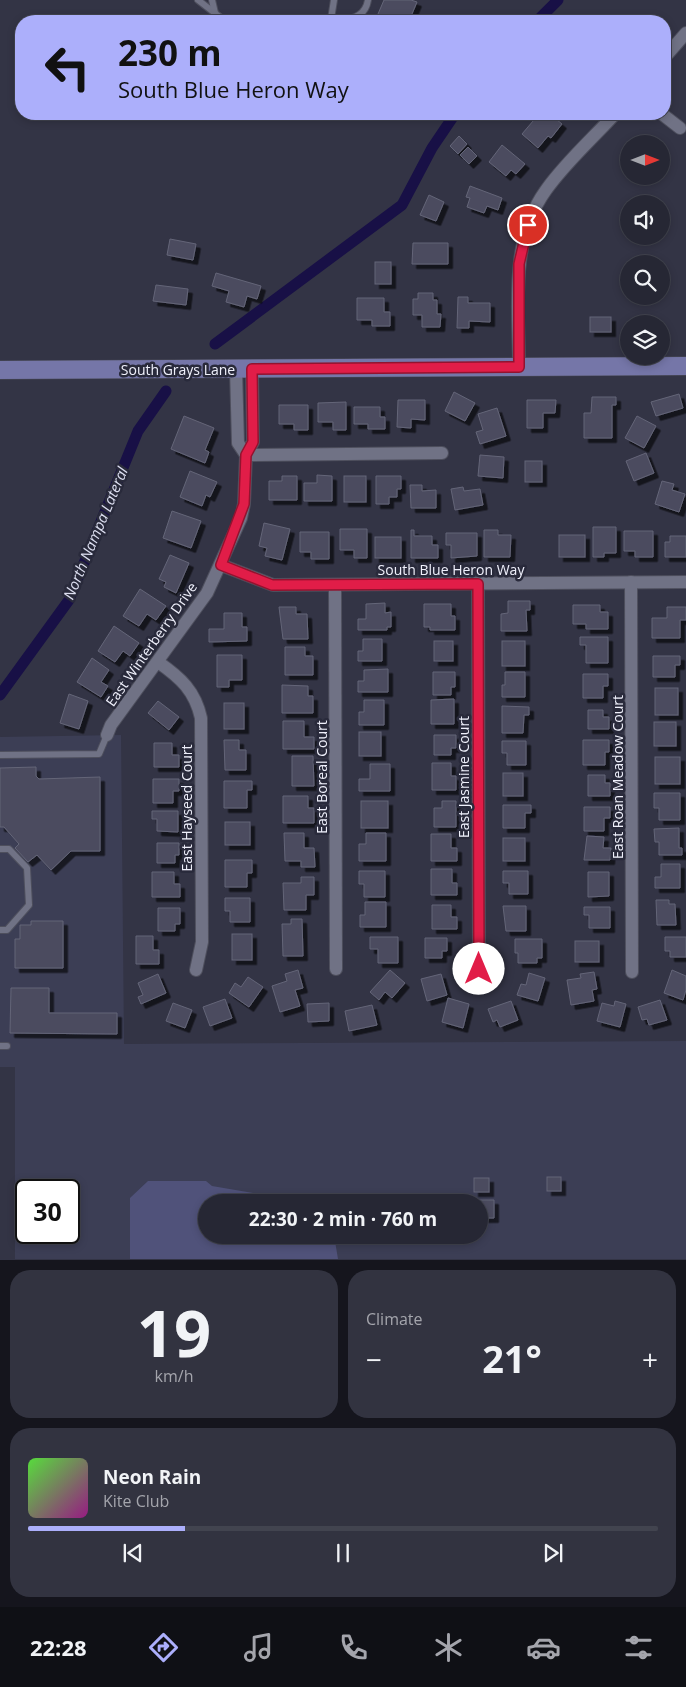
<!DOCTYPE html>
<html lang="en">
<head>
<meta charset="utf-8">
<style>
	:root { --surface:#262734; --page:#323340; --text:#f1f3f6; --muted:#a4a5ac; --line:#42444f; --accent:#acaffb }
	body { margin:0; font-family:"Open Sans",sans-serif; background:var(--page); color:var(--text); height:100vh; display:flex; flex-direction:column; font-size:19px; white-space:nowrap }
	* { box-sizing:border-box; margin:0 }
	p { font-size:16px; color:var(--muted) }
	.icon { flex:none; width:28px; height:28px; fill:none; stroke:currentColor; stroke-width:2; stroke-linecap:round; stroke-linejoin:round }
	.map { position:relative; height:1260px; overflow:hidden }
	.panel { display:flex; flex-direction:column; gap:10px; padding:10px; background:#15151d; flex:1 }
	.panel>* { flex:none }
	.hud { position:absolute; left:15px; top:15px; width:656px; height:105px; border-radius:20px; box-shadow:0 2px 8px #0003,0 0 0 1px var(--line); background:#acaffb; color:#111; overflow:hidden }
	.needle { width:32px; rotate:90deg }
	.fabs { position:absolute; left:620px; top:135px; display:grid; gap:10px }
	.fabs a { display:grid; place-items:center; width:50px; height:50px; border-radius:50%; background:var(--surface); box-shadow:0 2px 8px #0003,0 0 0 1px var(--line); font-size:25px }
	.speed { position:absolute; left:15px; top:1179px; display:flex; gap:10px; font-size:25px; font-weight:700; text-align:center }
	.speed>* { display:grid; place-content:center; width:65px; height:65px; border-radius:50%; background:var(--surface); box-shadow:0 2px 8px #0003,0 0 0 1px var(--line); line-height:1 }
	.speed .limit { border:2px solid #111; border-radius:8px; background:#fff; color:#111 }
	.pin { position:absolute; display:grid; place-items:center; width:42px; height:42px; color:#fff; margin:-21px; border:2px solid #fff; border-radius:50%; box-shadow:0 1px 5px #0007 }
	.me { position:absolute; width:55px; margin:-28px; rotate:0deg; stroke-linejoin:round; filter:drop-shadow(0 0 4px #0008) }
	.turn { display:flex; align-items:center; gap:18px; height:105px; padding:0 20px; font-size:22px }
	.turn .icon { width:65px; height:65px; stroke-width:2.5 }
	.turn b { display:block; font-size:35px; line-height:42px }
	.big { font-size:38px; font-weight:700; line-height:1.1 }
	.panel .widget { flex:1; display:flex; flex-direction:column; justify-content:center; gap:8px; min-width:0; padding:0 18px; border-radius:20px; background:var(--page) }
	.panel .dial { align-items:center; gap:0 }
	.dial b { font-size:65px; line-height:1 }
	.song { display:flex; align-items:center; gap:15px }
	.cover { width:60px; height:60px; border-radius:8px; background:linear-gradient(135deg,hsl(110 70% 55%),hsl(310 70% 35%)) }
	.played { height:5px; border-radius:2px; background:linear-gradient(90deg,var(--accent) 25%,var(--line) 25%) }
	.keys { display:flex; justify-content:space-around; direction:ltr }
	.heat { display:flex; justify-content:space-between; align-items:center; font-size:28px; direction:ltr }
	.panel .tiles { flex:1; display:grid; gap:10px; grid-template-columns:1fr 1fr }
	.widget:last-child { grid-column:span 2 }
	.trip { position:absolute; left:198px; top:1194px; width:290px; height:50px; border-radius:25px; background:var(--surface); box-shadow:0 2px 8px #0003,0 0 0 1px var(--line); font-weight:700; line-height:50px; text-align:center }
	.tabs { display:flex; height:80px; justify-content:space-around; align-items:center; background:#0f1015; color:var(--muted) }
	.tabs .icon { width:35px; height:35px }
	.tabs .current { color:var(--accent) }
	.tabs b { font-size:22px; color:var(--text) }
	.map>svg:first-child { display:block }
	.built { fill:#3c3e55; fill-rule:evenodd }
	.green { fill:#50527a }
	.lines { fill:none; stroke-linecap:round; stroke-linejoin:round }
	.canal { stroke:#181046; stroke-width:11 }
	.building { fill:#4b4c5f; stroke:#646578; filter:url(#shadow) }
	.lane-casing { stroke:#4e4f5d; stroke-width:8 }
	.street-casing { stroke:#4e4f5d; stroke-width:14 }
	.secondary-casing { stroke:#4e4f5d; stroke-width:19 }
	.lane { stroke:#707285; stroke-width:6 }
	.street { stroke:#707285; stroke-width:12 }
	.secondary { stroke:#7576a8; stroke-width:18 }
	.route-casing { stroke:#92132f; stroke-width:12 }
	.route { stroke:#e11d48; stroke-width:9 }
	.labels { text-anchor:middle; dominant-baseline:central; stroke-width:5; stroke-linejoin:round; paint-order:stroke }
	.street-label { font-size:14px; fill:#eff0fb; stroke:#292a3b }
	.water-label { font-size:15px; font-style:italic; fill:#dcdef0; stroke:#292a3b }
</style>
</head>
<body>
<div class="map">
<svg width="686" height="1260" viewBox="0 0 686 1260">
	<defs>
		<filter id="shadow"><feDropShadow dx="4.5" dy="4.5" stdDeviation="0" flood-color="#0009"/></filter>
	</defs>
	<rect width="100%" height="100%" fill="#333445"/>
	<path class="built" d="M121,735L124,1044L686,1041V1259H15V1067H0V737ZM26,1190H69V1232H26ZM206,1202H479V1235H206Z"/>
	<path class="green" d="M148,1181H206L212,1186L306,1202H206V1235H334L338,1259H130V1198Z"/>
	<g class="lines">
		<g class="canal">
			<path d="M537,21L558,0"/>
			<path d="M215,344L402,205L432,148L455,114"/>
			<path d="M0,695L69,600L138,431L166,391"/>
		</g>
	</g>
	<g class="building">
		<path d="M384,0H411L417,2L409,21H375Z"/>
		<path d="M539,114H550L562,124L551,138L548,136L538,148L522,134Z"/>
		<path d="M459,136L467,144L458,154L450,146Z"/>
		<path d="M502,145L525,164L516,174L511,170L506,176L489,162Z"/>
		<path d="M468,147L477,156L469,164L460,155Z"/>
		<path d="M470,186L502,198L498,210L487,206L484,213L467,207L470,198L466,197Z"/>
		<path d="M429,195L444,202L436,221L420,215Z"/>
		<path d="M170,239L196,244L193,260L167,255Z"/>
		<path d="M413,243H448V264H412Z"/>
		<rect x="375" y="262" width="16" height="22"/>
		<path d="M216,273L261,286L257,299L247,296L244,307L226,302L229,291L212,286Z"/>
		<path d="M156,285L188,289L186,305L153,301Z"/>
		<path d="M418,293H433V300H437V314H441L440,327H422V315H413V299H418Z"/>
		<path d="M458,297H468V303H490V322L469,321V328H457Z"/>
		<path d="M357,298H384V312H390V326H372V320H357Z"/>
		<rect x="590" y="317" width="21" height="15"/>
		<path d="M454,392L475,403L465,421L445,411Z"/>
		<path d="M679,394L683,408L656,416L651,402Z"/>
		<path d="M592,397H616V405H612V438H584V413H591Z"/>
		<path d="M398,400H425V420L411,419V428L397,427Z"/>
		<path d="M527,400H556L555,413H543V428H527Z"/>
		<path d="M346,402V430H333V422H318V403Z"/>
		<path d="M279,405H308V430H294V424H279Z"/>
		<path d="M354,407H380V417H385V429H368V424H354Z"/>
		<path d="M497,408L506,436L480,444L476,432L483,430L478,414Z"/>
		<path d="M184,416L214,428L205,450L209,452L205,463L171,449Z"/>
		<path d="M637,416L656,426L644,448L625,438Z"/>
		<path d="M646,453L654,473L634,481L626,461Z"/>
		<path d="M480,455L504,457L503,478L478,476Z"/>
		<rect x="525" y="461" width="17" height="21"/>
		<path d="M190,471L217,482L210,497L206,495L202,506L180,497Z"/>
		<path d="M317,475L332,476V501H304V483H317Z"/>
		<path d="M282,476H297V500H269V481H282Z"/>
		<rect x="344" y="476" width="22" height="26"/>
		<path d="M376,476H401V489H397V497H389V504H376Z"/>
		<path d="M662,481L674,484L672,490L685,494L679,512L655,504Z"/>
		<path d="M410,485H422V491L436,490V508H411Z"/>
		<path d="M463,487L464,491L480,489L483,505L455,510L451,489Z"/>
		<path d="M172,511L201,521L191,548L163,538Z"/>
		<path d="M264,523L290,529L282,560L265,556L267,548L259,546Z"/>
		<path d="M593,527H616V553H604V557H593Z"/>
		<path d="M340,529H367V558H354V550H340Z"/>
		<path d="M411,530H414V536H432V545H438V558H411Z"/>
		<path d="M484,530H498V535H511L510,557H484Z"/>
		<path d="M624,531H653V557H635V551H624Z"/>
		<path d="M300,532H329V559H311V552H300Z"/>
		<path d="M446,533H477V556L451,558V545H446Z"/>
		<rect x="559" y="535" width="26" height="22"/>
		<path d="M670,536H686V557H665V542H670Z"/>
		<rect x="375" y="537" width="26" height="21"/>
		<path d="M170,555L189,563L176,593L164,587L166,582L159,579Z"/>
		<path d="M140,589L166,606L156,620L147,614L139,626L123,616Z"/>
		<path d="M508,601H530V610H526L527,631H501V614L508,613Z"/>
		<path d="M385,603V613L391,612V627H387V630H358V619H366V604Z"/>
		<path d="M424,604H451V616H455V630H430V627H424Z"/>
		<path d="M573,605H600V612H608V629H586V624H573Z"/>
		<path d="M279,607H296V614H307L308,639H283Z"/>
		<path d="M667,607H686V620H680V638H652V618H667Z"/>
		<path d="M224,613H242V627H247V641L209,642V629H224Z"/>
		<path d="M114,626L139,643L130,656L123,651L115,662L98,651Z"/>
		<path d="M580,637H608V663H586V645H580Z"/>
		<path d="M363,639H382V661H358V651H363Z"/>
		<rect x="434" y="641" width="19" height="20"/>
		<rect x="502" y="641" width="23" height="25"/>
		<path d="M285,647H305V656H313V675H285Z"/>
		<path d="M217,655H242V680H229V687H217Z"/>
		<path d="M653,656H680V665H675V677H653Z"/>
		<path d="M92,658L109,670L101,682L108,686L101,697L77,682Z"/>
		<path d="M388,669V692H358V681H364V670Z"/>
		<path d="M433,672H455V687H451V695H433Z"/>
		<path d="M505,672H525V697H502V685H505Z"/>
		<path d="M583,674H608V686H603V698H583Z"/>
		<path d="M282,685L308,686V696H313V713H282Z"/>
		<rect x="655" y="688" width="23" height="27"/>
		<path d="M69,694L88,701L79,729L60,723Z"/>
		<path d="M454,699V724H431V700Z"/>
		<path d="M364,700H384V725H359V712H364Z"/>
		<path d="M158,701L179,717L169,730L148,713Z"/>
		<rect x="224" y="703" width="20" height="26"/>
		<path d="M502,706L529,707V715H524L523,733H502Z"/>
		<path d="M588,710H603V717H609V729H588Z"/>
		<path d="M283,721H304V737H314V749H283Z"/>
		<rect x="654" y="722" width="22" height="24"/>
		<rect x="359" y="732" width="22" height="24"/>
		<path d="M434,735H456V748H451V755H434Z"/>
		<path d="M224,740H239V750H246V770H225Z"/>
		<path d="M583,740H609V752H605V765H583Z"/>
		<path d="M502,741H526V765H507V753H502Z"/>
		<path d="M154,743H172V755H179V767H154Z"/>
		<path d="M292,756H313L314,786H292Z"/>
		<rect x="655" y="757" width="25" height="27"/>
		<path d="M432,763H451V776H456V790H432Z"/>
		<path d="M370,764H390V791H359V779H370Z"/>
		<path d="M36,767V776L39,779L100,777V851H71L51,870L37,855L28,862L15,848L19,844L4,827H0V768Z"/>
		<rect x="503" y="773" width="20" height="23"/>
		<path d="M588,775H605V783H610V796H588Z"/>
		<path d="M153,779H179V791H173V803H153Z"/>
		<path d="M224,781H252V790H247V808H224Z"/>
		<path d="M654,793H680V820H659V808H654Z"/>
		<path d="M283,796H308V808H314V823H283Z"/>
		<rect x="361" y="801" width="27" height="27"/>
		<path d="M442,801H456V827H434V808H442Z"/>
		<path d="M503,805H531V813H525V828H503Z"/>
		<path d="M584,807H610V818H604V831H584Z"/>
		<path d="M152,811H178V832L157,831V819H152Z"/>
		<rect x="225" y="822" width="25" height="23"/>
		<path d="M679,828V848H682V855H659V842H655L654,829Z"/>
		<path d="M284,833H304V848H314L315,867H301V861H285Z"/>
		<path d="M366,833H386V861H359V844H366Z"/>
		<path d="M431,834H451V848H457V861H431Z"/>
		<path d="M587,836L604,837L603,848H611L610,860H584Z"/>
		<rect x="503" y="838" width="22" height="23"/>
		<path d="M157,843H179V855H175V863H157Z"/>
		<path d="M225,860H252V873H247V887H225Z"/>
		<path d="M661,864H680V888H655V877H661Z"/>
		<path d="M431,869H452V883H457V895H431Z"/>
		<path d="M359,871H385V897H364V884H359Z"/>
		<path d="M503,871H528V894H509V883H503Z"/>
		<path d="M152,872H174V884H180V897H152Z"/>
		<path d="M588,872H609V896L588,897Z"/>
		<path d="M301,877H314V895H306V910H284L283,883H301Z"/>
		<path d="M225,898H250V922H230V911H225Z"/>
		<path d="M656,900H669V904H675L676,925H657Z"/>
		<path d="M365,902H386V927H360V915H365Z"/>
		<path d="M432,905H451V917H457V929H432Z"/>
		<path d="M503,906H526V931H506Z"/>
		<path d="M584,907H610V928H589V915H584Z"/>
		<path d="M158,908H180V924H175V931H158Z"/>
		<path d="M291,919H302L303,956H283L282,924H291Z"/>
		<path d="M31,921H63V968H15V939H20V925H31Z"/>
		<rect x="232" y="934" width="20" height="26"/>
		<path d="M136,936H153V950H159V964H136Z"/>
		<path d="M370,937H398V963H378V949H370Z"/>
		<path d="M665,937H686V957H670V951H665Z"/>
		<path d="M425,938H447V951H442V958H425Z"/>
		<path d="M515,939H542V958H537V963H518V953H515Z"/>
		<rect x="575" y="941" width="24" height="21"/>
		<path d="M298,970L303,988L295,990L300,1006L280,1012L272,986L287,981L285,974Z"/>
		<path d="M390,970L405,983L392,998L385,992L379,1000L370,992Z"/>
		<path d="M672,970L686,976V990L683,1000L664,993Z"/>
		<path d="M594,972L597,989L592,990L594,1001L571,1005L567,980L581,978L580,974Z"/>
		<path d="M529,973L545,978L538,1001L517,995L521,984L526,985Z"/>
		<path d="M158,974L166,993L141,1004L138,997L143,995L138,983Z"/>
		<path d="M441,974L447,995L427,1001L421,979Z"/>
		<path d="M248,977L263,987L249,1007L229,993L235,983L241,987Z"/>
		<path d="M11,988H49V1013H117V1034L10,1033Z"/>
		<path d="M448,998L469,1004L463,1028L442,1022Z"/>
		<path d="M225,999L232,1018L210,1026L203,1007Z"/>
		<path d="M660,1000L667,1020L649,1025L647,1019L642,1020L638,1007Z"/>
		<path d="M511,1001L518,1020L500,1027L497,1020L493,1022L488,1009Z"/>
		<path d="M615,1001L626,1004L620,1027L597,1021L602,1003L614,1006Z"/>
		<path d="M173,1003L192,1010L185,1028L166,1021Z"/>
		<path d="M329,1003V1021L308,1022L307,1004Z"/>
		<path d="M372,1005L377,1025L349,1031L345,1011Z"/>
		<rect x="547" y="1177" width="14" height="14"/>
		<rect x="474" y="1178" width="15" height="14"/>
		<path d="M447,1200H494V1218H479V1202H447Z"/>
	</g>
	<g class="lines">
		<defs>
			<g id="lane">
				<path d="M198,0L225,21"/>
				<path d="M212,0L215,13"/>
				<path d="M334,0L331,19C347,21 365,19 368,0"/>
				<path d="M0,755L99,754L107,735"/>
				<path d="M0,849H9L27,868L29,905L7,930H0"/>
				<path d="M0,1046H7"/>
			</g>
			<g id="street">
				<path d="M665,57L686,33"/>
				<path d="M662,114L680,128"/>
				<path d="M519,367C519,308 509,241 546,190C565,163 592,139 615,114"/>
				<path d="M236,369L238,443L246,455L253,442L252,369"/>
				<path d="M221,565L273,585L686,582"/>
				<path d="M631,582L632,972"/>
				<path d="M478,584L479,969"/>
				<path d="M335,585L336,969"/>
				<path d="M158,662C181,678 195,691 201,718L202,942L196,970"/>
				<path d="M107,735L111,725L207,593L241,518L244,504L246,455L442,453"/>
			</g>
			<path id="secondary" d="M0,370L686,366"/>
		</defs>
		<use href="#lane" class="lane-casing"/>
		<use href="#street" class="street-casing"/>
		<use href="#secondary" class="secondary-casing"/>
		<use href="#lane" class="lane"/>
		<use href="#street" class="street"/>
		<use href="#secondary" class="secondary"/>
	</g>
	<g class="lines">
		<defs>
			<path id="route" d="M479,969L478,584L272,585L221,565L244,504L246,455L253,442L252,369L519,367V264L528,225"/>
		</defs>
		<use href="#route" class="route-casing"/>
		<use href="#route" class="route"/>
	</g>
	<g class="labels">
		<g class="street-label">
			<text x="178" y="369">South Grays Lane</text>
			<text x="451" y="569">South Blue Heron Way</text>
			<text transform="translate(151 644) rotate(-55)">East Winterberry Drive</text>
			<text transform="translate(321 777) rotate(-90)">East Boreal Court</text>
			<text transform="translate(463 777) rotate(-90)">East Jasmine Court</text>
			<text transform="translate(617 777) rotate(-90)">East Roan Meadow Court</text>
			<text transform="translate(186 808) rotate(-90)">East Hayseed Court</text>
		</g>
		<g class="water-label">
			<text transform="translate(95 533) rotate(-67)">North Nampa Lateral</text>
		</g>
	</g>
</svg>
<div class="fabs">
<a><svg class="needle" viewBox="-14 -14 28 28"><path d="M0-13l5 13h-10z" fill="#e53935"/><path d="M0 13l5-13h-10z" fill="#a4a5ac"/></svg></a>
<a><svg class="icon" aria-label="sound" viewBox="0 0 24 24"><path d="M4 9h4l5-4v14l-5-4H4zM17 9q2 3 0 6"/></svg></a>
<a><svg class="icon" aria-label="search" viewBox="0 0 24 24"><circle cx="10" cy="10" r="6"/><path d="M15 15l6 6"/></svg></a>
<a><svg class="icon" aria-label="layers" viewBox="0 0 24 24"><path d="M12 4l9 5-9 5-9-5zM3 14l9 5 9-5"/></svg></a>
</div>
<div class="speed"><div class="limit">30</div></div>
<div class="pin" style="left:528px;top:225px;background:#d93025"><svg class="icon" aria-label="arrive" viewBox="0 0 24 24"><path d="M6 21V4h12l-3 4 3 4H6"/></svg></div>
<svg class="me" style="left:479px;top:969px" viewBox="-20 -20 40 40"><circle r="19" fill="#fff"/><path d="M0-13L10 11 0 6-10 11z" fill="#e11d48"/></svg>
<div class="trip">22:30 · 2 min · 760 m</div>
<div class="hud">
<div class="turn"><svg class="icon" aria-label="left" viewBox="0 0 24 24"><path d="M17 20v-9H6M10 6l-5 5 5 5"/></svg><div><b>230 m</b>South Blue Heron Way</div></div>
</div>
</div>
<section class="panel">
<div class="tiles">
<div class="widget dial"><b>19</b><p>km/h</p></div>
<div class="widget"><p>Climate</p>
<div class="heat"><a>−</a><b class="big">21°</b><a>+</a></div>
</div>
<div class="widget">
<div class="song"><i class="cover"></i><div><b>Neon Rain</b><p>Kite Club</p></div></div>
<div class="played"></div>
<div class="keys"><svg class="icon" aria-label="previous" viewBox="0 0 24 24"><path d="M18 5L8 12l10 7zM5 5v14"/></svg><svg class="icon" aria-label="pause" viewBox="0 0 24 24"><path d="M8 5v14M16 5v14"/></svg><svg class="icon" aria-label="next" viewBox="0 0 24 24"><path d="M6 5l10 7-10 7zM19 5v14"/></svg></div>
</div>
</div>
</section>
<nav class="tabs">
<b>22:28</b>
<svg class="icon current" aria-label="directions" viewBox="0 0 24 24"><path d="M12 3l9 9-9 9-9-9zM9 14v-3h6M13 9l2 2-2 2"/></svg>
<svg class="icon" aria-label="music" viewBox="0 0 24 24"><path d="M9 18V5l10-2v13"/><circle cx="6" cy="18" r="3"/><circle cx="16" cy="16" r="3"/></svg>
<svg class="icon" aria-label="phone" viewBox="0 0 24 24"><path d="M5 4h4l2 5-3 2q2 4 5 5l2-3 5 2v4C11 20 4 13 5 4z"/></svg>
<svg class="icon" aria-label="climate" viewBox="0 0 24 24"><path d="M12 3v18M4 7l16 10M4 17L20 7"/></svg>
<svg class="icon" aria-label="car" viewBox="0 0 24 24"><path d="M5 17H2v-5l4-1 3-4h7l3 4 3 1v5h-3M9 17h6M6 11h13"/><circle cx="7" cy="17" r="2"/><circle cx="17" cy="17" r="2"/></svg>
<svg class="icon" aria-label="filters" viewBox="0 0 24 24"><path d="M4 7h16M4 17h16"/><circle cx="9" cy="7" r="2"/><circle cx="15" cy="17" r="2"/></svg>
</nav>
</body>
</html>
